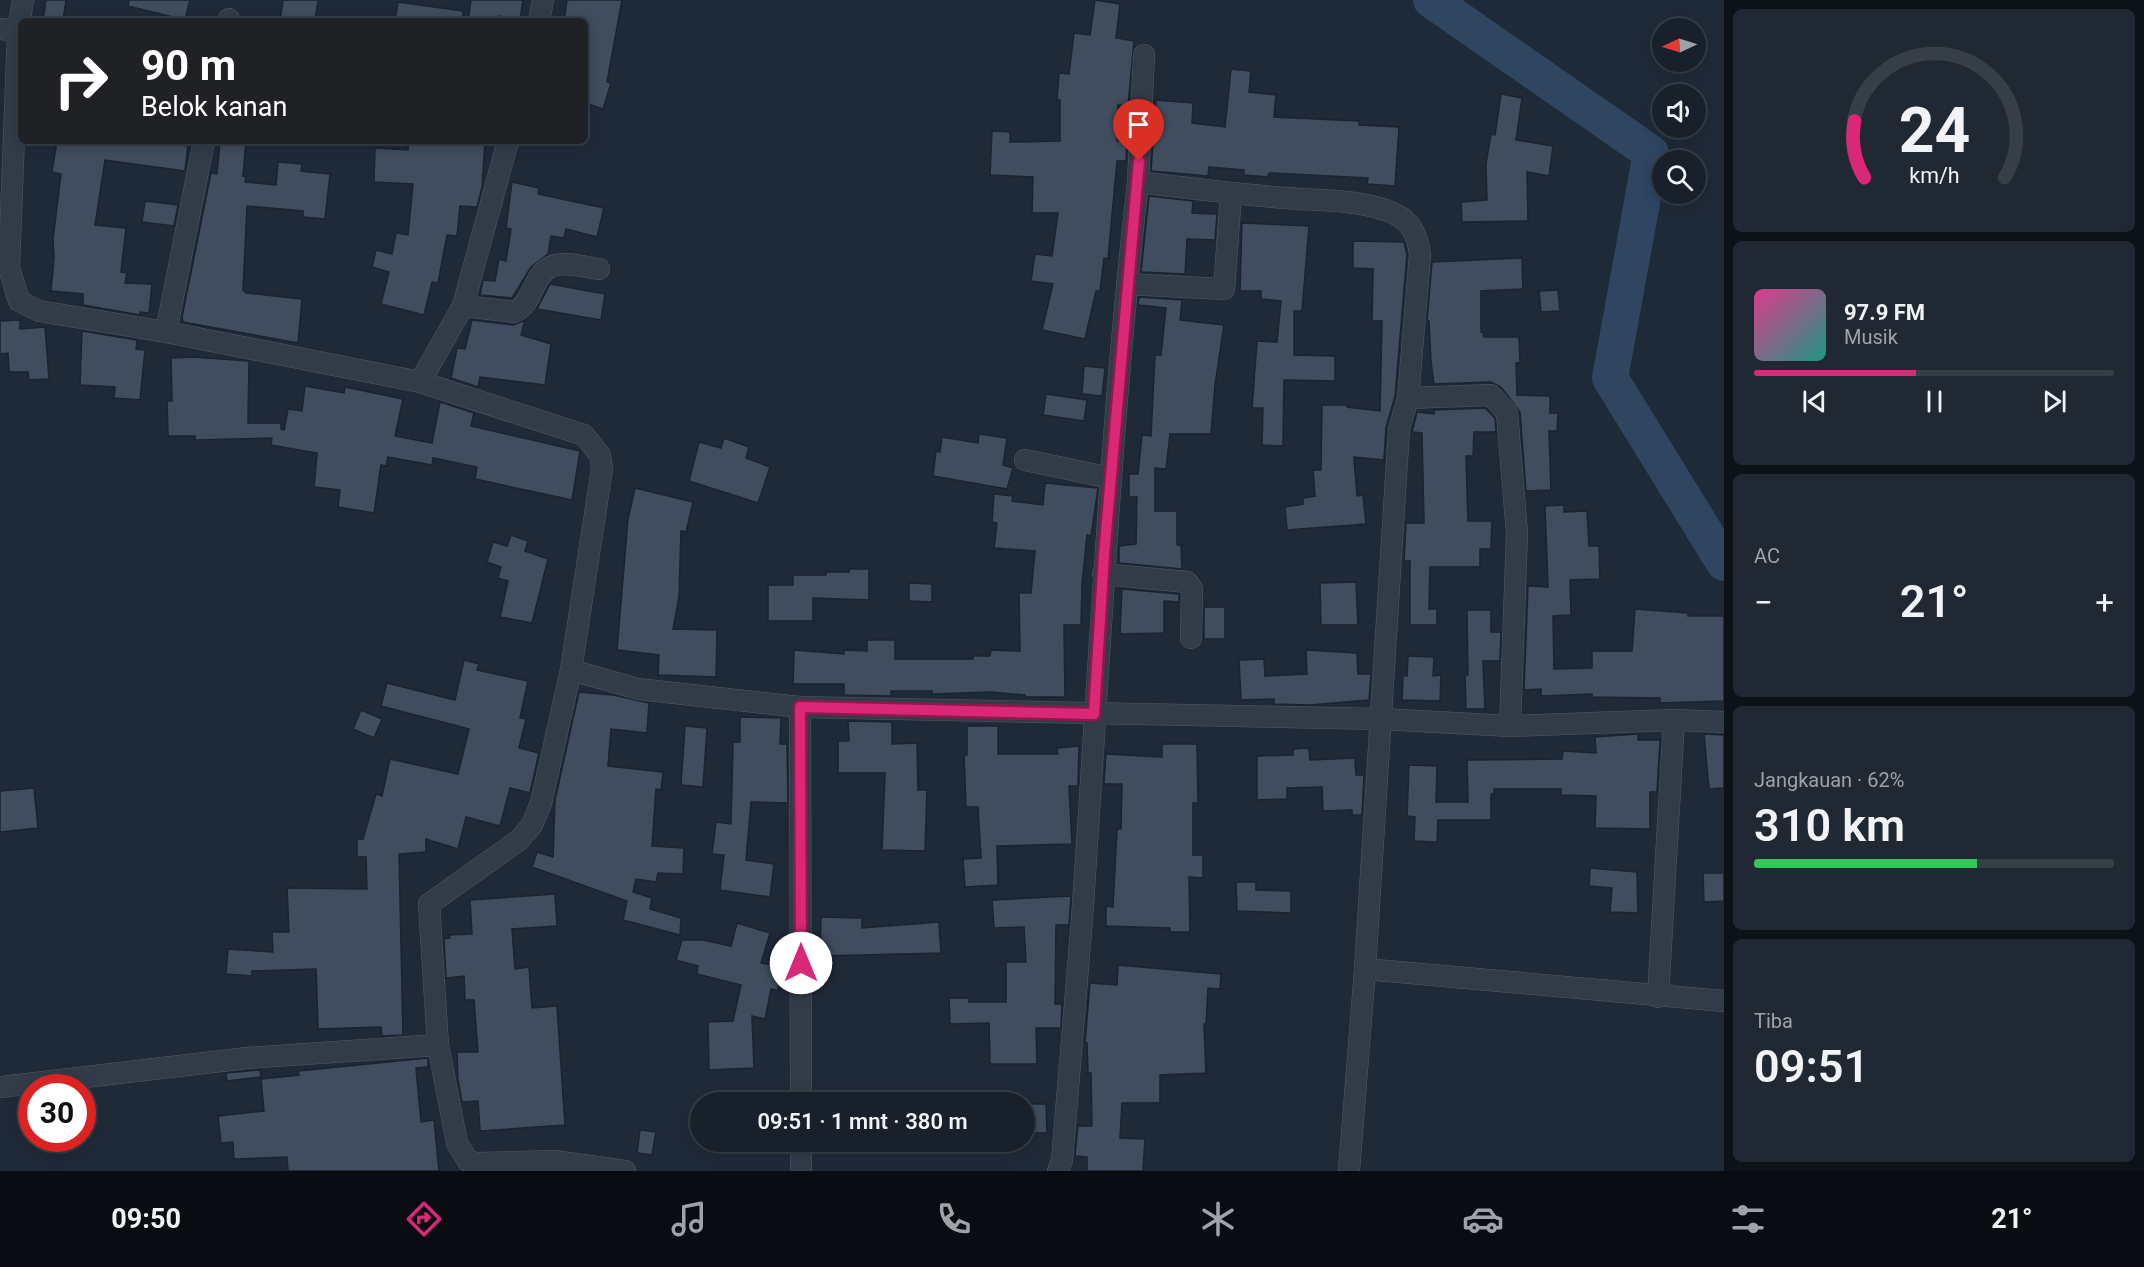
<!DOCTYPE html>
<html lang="id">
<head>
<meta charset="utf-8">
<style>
	:root { --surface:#17202b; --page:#202833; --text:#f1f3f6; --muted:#9ea3a9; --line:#363e47; --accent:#db2777 }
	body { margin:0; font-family:Roboto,sans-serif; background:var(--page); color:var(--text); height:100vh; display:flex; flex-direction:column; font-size:22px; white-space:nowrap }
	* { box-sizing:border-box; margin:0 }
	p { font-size:20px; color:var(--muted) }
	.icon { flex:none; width:33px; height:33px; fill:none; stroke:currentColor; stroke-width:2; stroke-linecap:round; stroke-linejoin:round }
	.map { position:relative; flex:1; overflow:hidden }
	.details { display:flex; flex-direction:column; gap:9px; padding:9px; background:#0d1218; width:420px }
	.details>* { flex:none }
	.banner { position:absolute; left:18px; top:18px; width:570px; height:126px; border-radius:9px; box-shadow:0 3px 15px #0003,0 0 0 2px var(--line); background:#202124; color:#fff; overflow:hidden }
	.needle { width:39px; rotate:266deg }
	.buttons { position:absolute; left:1652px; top:18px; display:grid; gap:12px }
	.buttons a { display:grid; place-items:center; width:54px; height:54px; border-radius:50%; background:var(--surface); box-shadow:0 3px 15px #0003,0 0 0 2px var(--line); font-size:30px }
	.speed { position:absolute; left:18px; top:1074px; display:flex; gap:12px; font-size:30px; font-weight:700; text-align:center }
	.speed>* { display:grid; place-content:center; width:78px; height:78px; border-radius:50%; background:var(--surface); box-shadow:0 3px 15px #0003,0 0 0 2px var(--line); line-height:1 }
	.speed .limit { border:9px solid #d22; background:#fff; color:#111 }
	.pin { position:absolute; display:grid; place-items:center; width:51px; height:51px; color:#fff; margin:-62px -26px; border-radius:50% 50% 50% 0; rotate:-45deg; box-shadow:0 0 6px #0007 }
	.pin .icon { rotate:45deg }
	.me { position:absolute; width:66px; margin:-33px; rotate:0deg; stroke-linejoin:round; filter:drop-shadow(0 0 4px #0008) }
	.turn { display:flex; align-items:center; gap:21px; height:126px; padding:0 24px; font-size:27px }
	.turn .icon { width:78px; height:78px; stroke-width:2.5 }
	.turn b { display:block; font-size:42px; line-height:51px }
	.big { font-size:45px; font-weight:600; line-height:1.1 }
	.details .card { flex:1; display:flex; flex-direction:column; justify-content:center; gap:9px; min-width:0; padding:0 21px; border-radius:9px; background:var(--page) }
	.details .dial { align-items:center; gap:0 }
	.dial svg { height:156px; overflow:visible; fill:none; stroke:var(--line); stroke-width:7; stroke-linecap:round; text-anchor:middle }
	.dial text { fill:var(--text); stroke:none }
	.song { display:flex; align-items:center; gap:18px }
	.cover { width:72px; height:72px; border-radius:9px; background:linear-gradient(135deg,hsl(330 70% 55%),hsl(170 70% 35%)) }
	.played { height:6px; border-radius:3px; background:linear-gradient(90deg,var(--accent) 45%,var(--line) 45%) }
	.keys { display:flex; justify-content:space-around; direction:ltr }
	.heat { display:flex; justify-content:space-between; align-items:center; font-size:33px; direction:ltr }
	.charge { height:9px; border-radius:4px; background:linear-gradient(90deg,#34c759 62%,var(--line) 0) }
	.trip { position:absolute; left:690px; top:1092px; width:345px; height:60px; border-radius:30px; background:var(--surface); box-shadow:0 3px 15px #0003,0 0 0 2px var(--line); font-weight:600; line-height:60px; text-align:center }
	.tabs { display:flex; height:96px; justify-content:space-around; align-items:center; background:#090d11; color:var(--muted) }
	.tabs .icon { width:42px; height:42px }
	.tabs .active { color:var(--accent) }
	.tabs b { font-size:27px; color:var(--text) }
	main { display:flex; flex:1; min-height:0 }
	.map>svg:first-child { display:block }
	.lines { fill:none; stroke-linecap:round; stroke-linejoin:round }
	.river { stroke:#2f4560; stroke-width:36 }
	.building { fill:#3f4d5e; stroke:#1a2330; stroke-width:1.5 }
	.street-casing { stroke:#505a67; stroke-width:22 }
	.street { stroke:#323c49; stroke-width:21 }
	.route-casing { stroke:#8e194d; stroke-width:15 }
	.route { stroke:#db2777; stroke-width:10 }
</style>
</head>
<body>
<main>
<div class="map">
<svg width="1724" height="1171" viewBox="0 0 1724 1171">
	<rect width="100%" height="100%" fill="#1f2a39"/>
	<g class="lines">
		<path class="river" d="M1431,0L1651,153L1610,378L1724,563"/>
	</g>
	<g class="building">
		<path d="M46,0H66L63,21H43Z"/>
		<path d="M129,0H190L185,20L128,6Z"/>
		<path d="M283,0H318L315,21H280Z"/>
		<path d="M471,0H523L520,19L498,16L497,21H468Z"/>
		<path d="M567,0H622L607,82L611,83L603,109L585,103V21H564Z"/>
		<path d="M1095,0L1120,4L1116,38L1134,41L1128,106L1118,105L1117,141H1127L1126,161H1117L1108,259L1104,258L1100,291H1096L1085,339L1042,330L1053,284L1031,281L1035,254L1052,256L1058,213H1032L1033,177L990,175L992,131L1010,132V142L1060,141V100H1057L1059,73L1069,74L1074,33L1090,35Z"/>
		<path d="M398,2L463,11V21H395Z"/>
		<path d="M1231,69L1251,71L1249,92L1276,95L1274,117L1359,121V125L1399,127L1395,186L1367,184L1368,178L1269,173L1268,177L1244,175V170L1209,167L1208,176L1151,171L1156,100L1193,103L1192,123L1225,127Z"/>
		<path d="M1501,94L1522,98L1516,140L1553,146L1549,176L1527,172L1528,221L1462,222L1461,202L1487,200L1486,164L1491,134L1495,135Z"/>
		<path d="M57,141H153L188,146L185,171L105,160L95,225L126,228L121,272L127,273L125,283L152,284L149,313L140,312V315L83,305V294L51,291L54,258L53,239L61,174L52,172Z"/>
		<path d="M220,141H246L243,176L246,177L245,182L276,185L278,162L302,164L301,171L330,174L325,219L303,217V211L247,206L243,290L246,293L302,299L298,343L183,322L182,317L211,173L217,174Z"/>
		<path d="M409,141H485L482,187L477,207L460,206L457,236L447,235L438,283L432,282L424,315L381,304L389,272L372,267L376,250L392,254L396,233L408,235L413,184L374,182L375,148L408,150Z"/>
		<path d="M512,182L539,188L538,194L604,208L597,237L566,229L564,238L551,236L548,254L531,267L512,298L480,295L483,280L495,281L499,259L506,261L511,229L506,228Z"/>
		<path d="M1149,196L1193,201L1192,213L1217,214L1215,240L1187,239L1185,274L1141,272Z"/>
		<path d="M145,201L178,205L174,226L142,222Z"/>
		<path d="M1242,223L1309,226L1302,311H1294V355L1335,356V381L1284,380L1283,446L1262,445L1263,408H1252L1257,341L1277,342L1281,301L1261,299V291H1240Z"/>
		<path d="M1353,241L1404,242L1407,255L1395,396L1386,428L1384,460L1354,457L1357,496L1363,495L1366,524L1287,530L1285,507L1303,504V498L1315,496L1313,470H1321L1322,405H1347V407L1380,411L1382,321H1372L1373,269L1353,268Z"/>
		<path d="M1522,258L1523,289L1481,291V332H1483L1484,337H1519L1520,363H1516L1517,395L1550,396V413H1558L1557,431H1549L1551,490L1526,491L1520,412L1501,387L1491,382L1434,384L1431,362L1429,321H1427L1432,262Z"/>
		<path d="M550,284L605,294L601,320L537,309Z"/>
		<path d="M1558,290L1560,311L1541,312L1539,291Z"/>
		<path d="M1139,297L1182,300L1180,320L1224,325L1215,385L1211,434H1170L1166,469L1155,468V511H1177V545H1181L1182,569L1119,563V546L1136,544L1137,497H1129V474H1138L1142,435L1151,436L1155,355H1161L1166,308L1138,305Z"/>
		<path d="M20,320V329L45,327L49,379L29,380L28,372H9L8,353L0,354V321Z"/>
		<path d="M472,320L513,325L525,320L521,335L551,344L545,385L480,377L478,387L451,378L457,348L465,349Z"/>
		<path d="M82,331L137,340L136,349L145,350L140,400L114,398L115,387L80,385Z"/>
		<path d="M194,357L249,361L248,423H281V429L284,430L288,409L302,411L305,386L344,393L345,387L403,399L395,436L432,443L440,402L474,413L471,426L580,451L572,500L475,479L477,467L433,458L432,465L388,457L386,466L381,465L374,513L338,507L340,490L314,487L317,453L271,445L272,438L195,440V436H168L167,401H172L171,358Z"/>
		<path d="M1084,366L1105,368L1102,396L1082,394Z"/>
		<path d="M1046,394L1087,400L1084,421L1043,415Z"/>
		<path d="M1485,408L1495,418L1496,432H1474L1473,456H1466L1468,521H1492L1491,549H1480V567H1430L1429,609H1437V625H1410V561H1404L1406,523H1424L1422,433L1412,432L1417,412L1434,414V410Z"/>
		<path d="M979,434L1007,438L1003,465L1013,468L1007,489L933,476L936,451L940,452L942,437L978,443Z"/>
		<path d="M724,438L749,447L746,458L770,467L758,503L689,481L699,442L721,448Z"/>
		<path d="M1045,483L1098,488L1091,536L1087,535L1082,585L1081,625H1064L1065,697H1025V695L990,692L932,694V691H891V696L844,695V684H793L794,650L844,654V650L867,651V640H895V659H973V656H990L991,650L1020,651L1019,593H1031L1035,551L994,548L997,523L992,522L994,494L1013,496L1012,501L1043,505Z"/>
		<path d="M635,488L693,502L686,532L681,531L679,597L673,629L717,630L716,677L658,675L659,655L617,650L628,519Z"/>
		<path d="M1564,505V512L1587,511L1589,546H1599L1600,579L1570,580L1571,615L1553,616L1554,669L1592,668V651H1632L1635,609L1688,613V616H1724V701L1660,703V698L1592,697V694L1541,696V689L1524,690L1528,586L1548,587L1545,506Z"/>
		<path d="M511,535L528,541L525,551L548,559L532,623L500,617L508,581L498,578L501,567L487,562L493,542L507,546Z"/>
		<path d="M849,569H869V600L813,598V621H768V585H793V575H826V572H849Z"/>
		<path d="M1356,582L1358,625H1321L1320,583Z"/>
		<path d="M909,583L932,584V602L909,601Z"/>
		<path d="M1122,589L1179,594V602L1164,601V633L1120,634Z"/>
		<rect x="1204" y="607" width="21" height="32"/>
		<path d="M1467,610H1491V632H1501L1500,661H1483L1485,709H1466L1465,675H1468Z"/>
		<path d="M1306,650L1357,653L1358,674H1371L1369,700L1310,705L1274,704V699L1241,700L1239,660L1264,659L1265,676L1307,674Z"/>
		<path d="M1408,656L1434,657L1433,676L1441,675L1440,701L1402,700L1403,675L1407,676Z"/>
		<path d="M464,660L479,664L477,670L528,681L520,718L526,719L519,748L539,753L530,793L510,788L500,826L466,817L458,849L426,839V852L399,854L403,1035L382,1036L381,1027L318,1029L316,969L252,971V976L226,974L228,949L273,952L272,932H289L287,888L367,889L366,857H357V839H363L376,794L382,796L390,759L458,774L469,729L381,706L387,683L455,700Z"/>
		<path d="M579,692L613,695L649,703L647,733L611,729L608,766L663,772L661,790L656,789L652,846L684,848L683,874L658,873L656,882L636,879L633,892L652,898L650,909L681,918L680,935L623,920L627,901L532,867L537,852L553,857L555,800Z"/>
		<path d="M361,710L382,719L374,738L353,729Z"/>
		<path d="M740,717L781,718L780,744H787L788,803L751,802L746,860L774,864L770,897L720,890L724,855L712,854L716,822L731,824L733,742H740Z"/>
		<path d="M848,721L892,722V744L917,743L918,790H927L925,851L882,850L885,773H838V741H849Z"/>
		<path d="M685,726L707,728L703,787L681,785Z"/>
		<path d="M967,726H998V754H1058L1057,748L1079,746L1078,786H1069L1072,844L997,846L998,885L965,887L963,859L981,858L978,807H966L964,755H967Z"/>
		<path d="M1638,734V740H1660L1657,792H1650V829L1595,828L1596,796L1561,795V789H1494V794H1491V820H1438L1437,842L1414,841L1415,817L1407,816L1409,765L1437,766L1436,802H1468L1467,760L1562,759L1563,751L1596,753L1595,737Z"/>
		<path d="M1704,734L1724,735V788L1709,789Z"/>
		<path d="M1162,744H1197L1198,803H1193V855H1203V878L1189,877L1190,932H1170V928L1106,926V906L1113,907L1117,829H1121L1122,784H1104L1106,754L1162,757Z"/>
		<path d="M1309,748L1310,760L1355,758L1356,775H1364L1362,815H1352V810L1323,811L1322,787L1287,788V799L1257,800V756L1293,755V749Z"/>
		<path d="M34,788L38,828L0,832V791Z"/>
		<path d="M1590,868L1637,872L1638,913L1610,912L1612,888L1589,886Z"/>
		<path d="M1703,873H1724V901L1704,902Z"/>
		<path d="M1236,882H1256V890L1291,891V913L1237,911Z"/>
		<path d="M555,894L557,926L512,929L515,969L529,967L532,1008L557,1006L565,1125L480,1131L478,1101L462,1102L458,1080L457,1052H478L474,1000H465L464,976L446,978L444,939L450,938L449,935L472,934L470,900Z"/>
		<path d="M1071,896L1069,925H1056L1055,1004H1062L1061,1028H1036L1037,1064H990L989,1023L950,1024L949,998H969V1002H1006V962H1026L1024,927L994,928L992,900Z"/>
		<path d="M821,917L862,918V928L939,922L941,953L820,956Z"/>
		<path d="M737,923L770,933L761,963L781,966L778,990L771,989L765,1019L752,1016L754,1068L709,1070L708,1022L733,1021L741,985L697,974L698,966L676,960L682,940H703L731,946Z"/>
		<path d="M1118,965L1221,974L1220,989L1208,988L1206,1024H1204L1206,1073L1160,1075V1103H1122L1120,1138L1145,1139L1143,1171H1087V1157L1075,1156L1078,1126H1092L1091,1073H1088L1087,1043H1085L1090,983L1117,985Z"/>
		<path d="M428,1058V1067L416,1068L421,1122L434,1120L439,1171H288L287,1157L234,1159L233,1142L221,1143L218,1116L264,1111L261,1079L299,1075L298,1071Z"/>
		<path d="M260,1070L261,1077L227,1081L226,1073Z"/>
		<path d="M1024,1104H1046L1047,1133H1024Z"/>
		<path d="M640,1130L656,1132L652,1155L637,1153Z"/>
	</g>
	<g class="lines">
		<defs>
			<g id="street">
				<path d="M228,21L229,19"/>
				<path d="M539,21L543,0"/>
				<path d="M0,29L18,31L9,268L19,301L39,311L166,332L420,382L584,435L600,455L602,469L571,670L638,689L800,707L1381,719L1510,726L1674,720L1724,722"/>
				<path d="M18,31L23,0"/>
				<path d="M1138,182L1144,55"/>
				<path d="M1127,284L1224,289L1231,194"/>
				<path d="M463,306L514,312C534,304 532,274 552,266C565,261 585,267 599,269"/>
				<path d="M166,332L204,141"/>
				<path d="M420,382L463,306L508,141"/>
				<path d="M1408,398L1491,395L1507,413L1517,533L1510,726"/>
				<path d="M1025,460L1111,478"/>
				<path d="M1103,574L1187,582L1192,589L1191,638"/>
				<path d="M571,670L541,803L532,825L519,840L429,904L438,1045L457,1143L468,1161L477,1163L554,1161L625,1171"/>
				<path d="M800,707L801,1102"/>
				<path d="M1365,969L1724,1001"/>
				<path d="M1658,997L1674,720"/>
				<path d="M0,1087L247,1058L438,1045"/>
				<path d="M801,1142V1171"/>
				<path d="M1058,1171L1062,1160C1069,1079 1076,999 1082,919C1099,673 1110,427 1138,182C1187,188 1236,194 1285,198C1320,201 1363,199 1395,214C1412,222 1418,237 1420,255L1408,398L1399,429L1365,969L1349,1171"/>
			</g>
		</defs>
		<use href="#street" class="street-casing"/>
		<use href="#street" class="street"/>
	</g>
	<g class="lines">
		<defs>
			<path id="route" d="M801,963L800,707L1094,714L1104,555L1139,161"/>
		</defs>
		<use href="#route" class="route-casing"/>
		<use href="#route" class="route"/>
	</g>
</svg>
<div class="buttons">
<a><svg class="needle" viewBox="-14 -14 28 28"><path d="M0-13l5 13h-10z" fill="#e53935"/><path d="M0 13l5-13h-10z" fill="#9ea3a9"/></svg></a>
<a><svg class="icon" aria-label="sound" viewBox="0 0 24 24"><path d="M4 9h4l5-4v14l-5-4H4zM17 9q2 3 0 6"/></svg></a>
<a><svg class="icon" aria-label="search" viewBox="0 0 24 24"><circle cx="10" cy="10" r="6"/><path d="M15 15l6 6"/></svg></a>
</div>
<div class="speed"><div class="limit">30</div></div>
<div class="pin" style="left:1139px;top:161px;background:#d93025"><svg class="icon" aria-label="arrive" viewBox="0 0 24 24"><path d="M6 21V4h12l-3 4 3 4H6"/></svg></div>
<svg class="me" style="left:801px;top:963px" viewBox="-20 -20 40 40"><circle r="19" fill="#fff"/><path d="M0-13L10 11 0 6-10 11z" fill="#db2777"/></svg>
<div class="trip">09:51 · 1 mnt · 380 m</div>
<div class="banner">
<div class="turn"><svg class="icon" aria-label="right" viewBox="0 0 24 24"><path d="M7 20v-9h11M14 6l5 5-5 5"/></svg><div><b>90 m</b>Belok kanan</div></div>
</div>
</div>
<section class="details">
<div class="card dial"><svg viewBox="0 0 100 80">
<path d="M14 69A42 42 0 1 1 86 69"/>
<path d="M14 69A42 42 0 0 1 9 40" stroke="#db2777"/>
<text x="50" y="56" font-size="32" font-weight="700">24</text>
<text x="50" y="72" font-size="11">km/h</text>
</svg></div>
<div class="card">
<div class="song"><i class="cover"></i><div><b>97.9 FM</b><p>Musik</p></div></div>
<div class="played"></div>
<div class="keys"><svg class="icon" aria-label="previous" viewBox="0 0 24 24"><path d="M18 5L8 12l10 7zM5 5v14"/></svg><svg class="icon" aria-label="pause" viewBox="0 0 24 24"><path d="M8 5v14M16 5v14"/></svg><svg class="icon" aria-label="next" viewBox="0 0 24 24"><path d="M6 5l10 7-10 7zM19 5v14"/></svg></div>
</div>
<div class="card"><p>AC</p>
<div class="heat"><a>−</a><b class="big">21°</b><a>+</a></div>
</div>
<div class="card"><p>Jangkauan · 62%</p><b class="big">310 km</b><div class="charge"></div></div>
<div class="card"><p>Tiba</p><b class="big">09:51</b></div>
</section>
</main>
<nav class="tabs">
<b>09:50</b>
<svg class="icon active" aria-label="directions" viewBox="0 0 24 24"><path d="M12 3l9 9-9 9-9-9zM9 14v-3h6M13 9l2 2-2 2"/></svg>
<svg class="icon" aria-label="music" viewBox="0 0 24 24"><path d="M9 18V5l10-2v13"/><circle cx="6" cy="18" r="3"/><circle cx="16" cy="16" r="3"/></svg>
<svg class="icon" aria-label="phone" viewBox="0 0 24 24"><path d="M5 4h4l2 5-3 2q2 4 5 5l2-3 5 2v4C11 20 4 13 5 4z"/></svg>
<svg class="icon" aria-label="climate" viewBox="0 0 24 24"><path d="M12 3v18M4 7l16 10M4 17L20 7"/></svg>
<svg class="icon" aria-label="car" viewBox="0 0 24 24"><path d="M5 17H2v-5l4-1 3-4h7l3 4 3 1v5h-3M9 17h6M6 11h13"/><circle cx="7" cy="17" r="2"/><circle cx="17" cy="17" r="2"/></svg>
<svg class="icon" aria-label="filters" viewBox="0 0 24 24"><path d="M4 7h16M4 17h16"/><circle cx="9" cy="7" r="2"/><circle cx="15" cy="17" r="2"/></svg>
<b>21°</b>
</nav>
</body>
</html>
